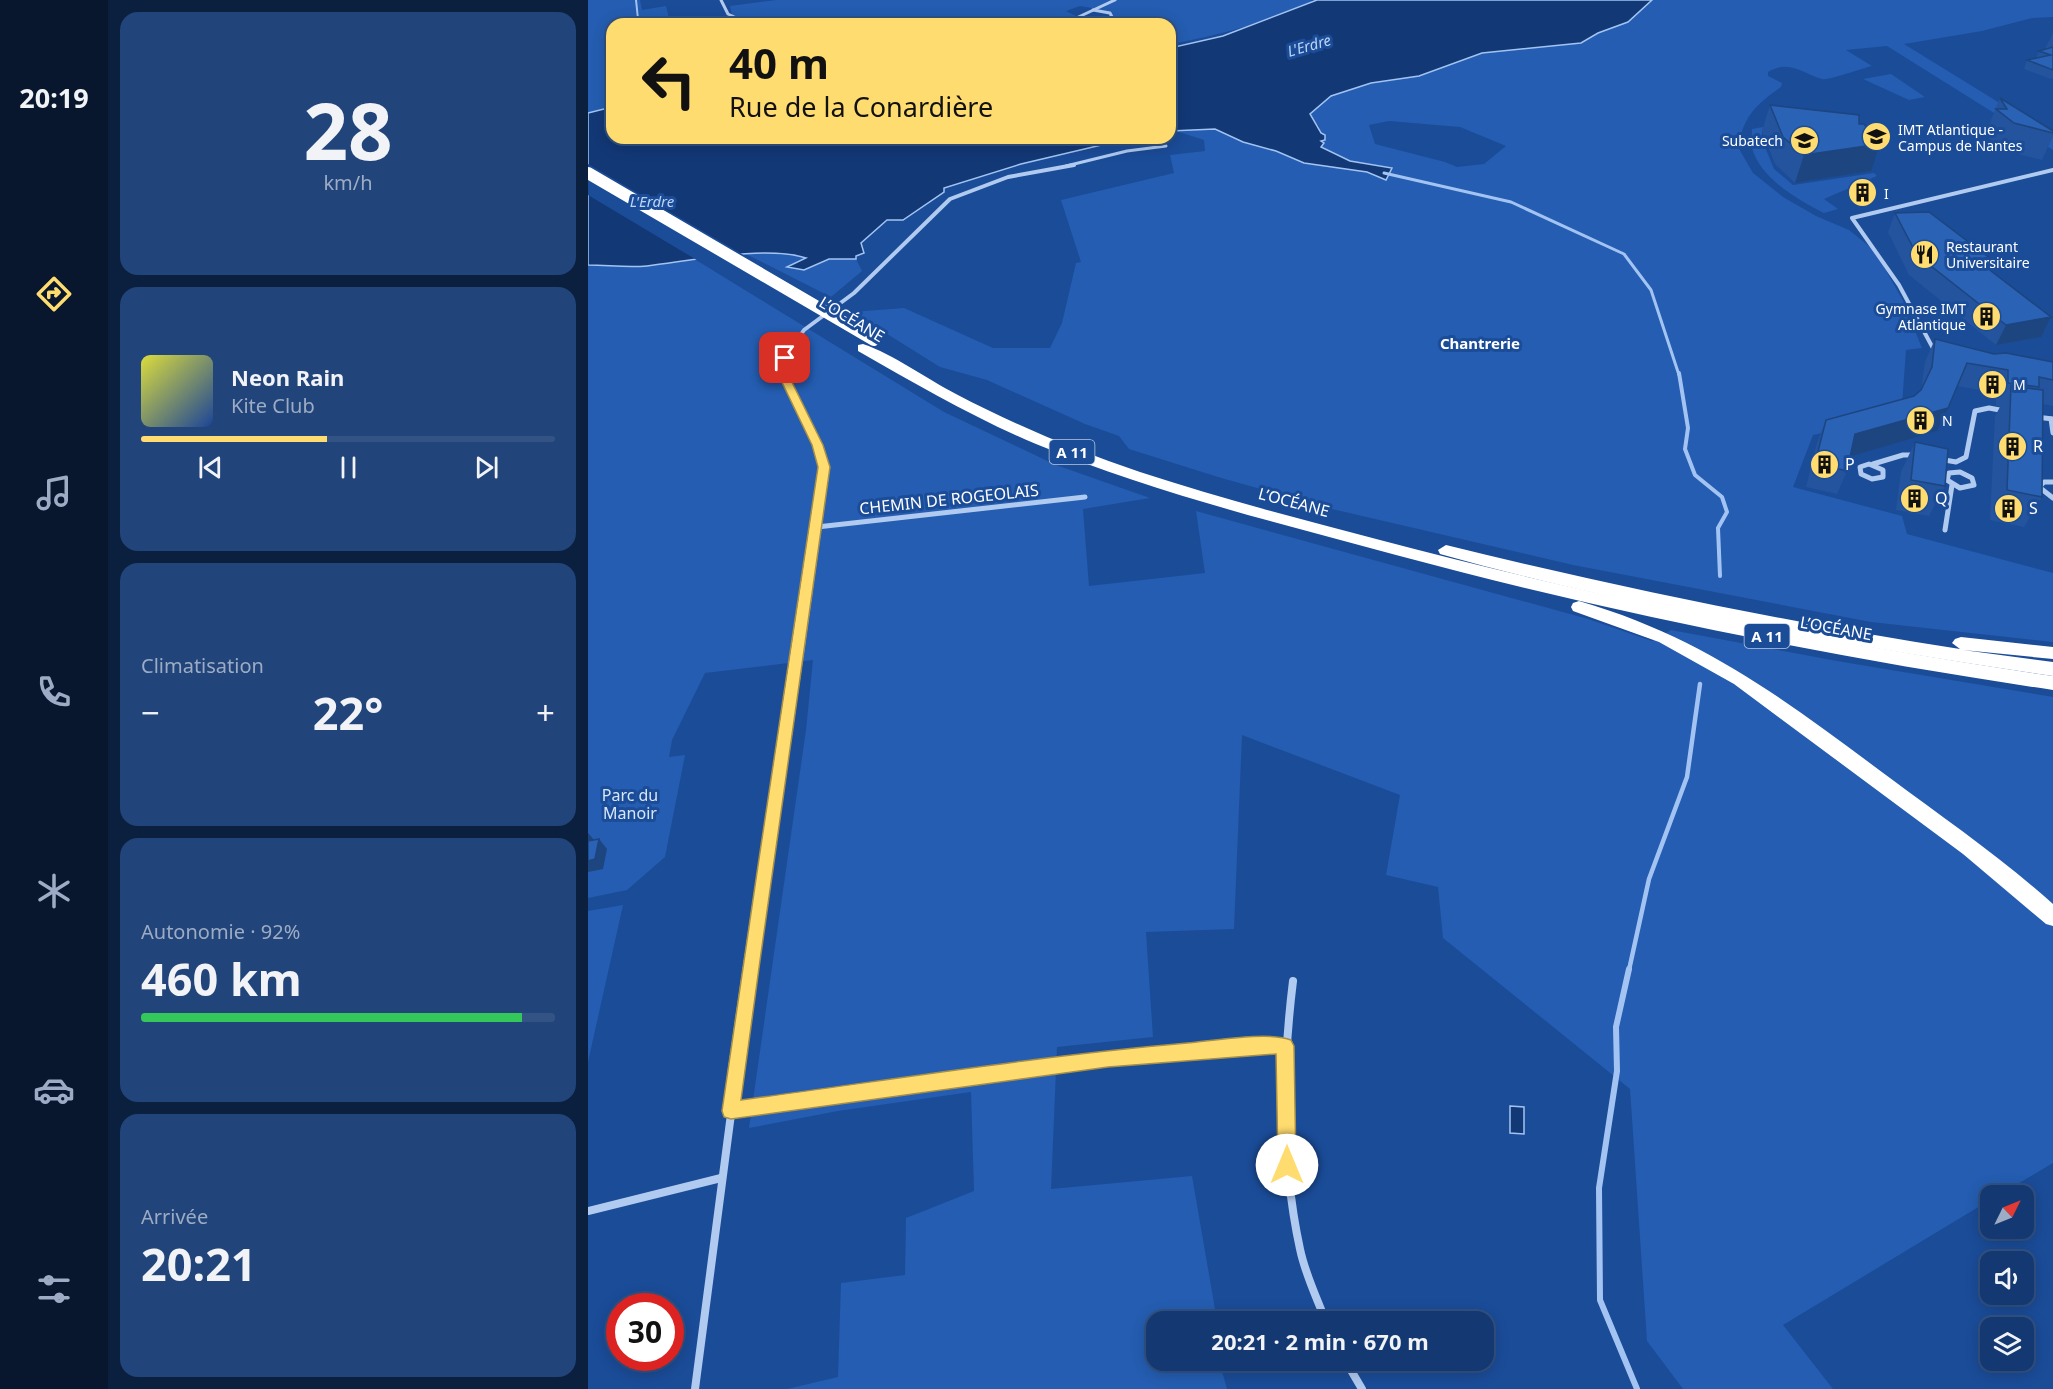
<!DOCTYPE html>
<html lang="fr">
<head>
<meta charset="utf-8">
<style>
	:root { --surface:#143972; --page:#21447a; --text:#f1f3f6; --muted:#9dacc4; --line:#335384; --accent:#ffdc6f }
	body { margin:0; font-family:"Noto Sans",sans-serif; background:var(--page); color:var(--text); height:100vh; display:flex; flex-direction:column; font-size:22px; white-space:nowrap }
	* { box-sizing:border-box; margin:0 }
	p { font-size:20px; color:var(--muted) }
	.icon { flex:none; width:33px; height:33px; fill:none; stroke:currentColor; stroke-width:2; stroke-linecap:round; stroke-linejoin:round }
	.map { position:relative; flex:1; overflow:hidden }
	.details { display:flex; flex-direction:column; gap:12px; padding:12px; background:#0b1f3f; width:480px }
	.details>* { flex:none }
	.guide { position:absolute; left:18px; top:18px; width:570px; height:126px; border-radius:18px; box-shadow:0 3px 15px #0003,0 0 0 2px var(--line); background:#ffdc6f; color:#111; overflow:hidden }
	.needle { width:39px; rotate:47deg }
	.tools { position:absolute; left:1392px; top:1185px; display:grid; gap:12px }
	.tools a { display:grid; place-items:center; width:54px; height:54px; border-radius:12px; background:var(--surface); box-shadow:0 3px 15px #0003,0 0 0 2px var(--line); font-size:30px }
	.speed { position:absolute; left:18px; top:1293px; display:flex; gap:12px; font-size:30px; font-weight:700; text-align:center }
	.speed>* { display:grid; place-content:center; width:78px; height:78px; border-radius:50%; background:var(--surface); box-shadow:0 3px 15px #0003,0 0 0 2px var(--line); line-height:1 }
	.speed .limit { border:9px solid #d22; background:#fff; color:#111 }
	.pin { position:absolute; display:grid; place-items:center; width:51px; height:51px; color:#fff; margin:-26px; border-radius:12px; box-shadow:0 3px 9px #0006 }
	.me { position:absolute; width:66px; margin:-33px; rotate:0deg; stroke-linejoin:round; filter:drop-shadow(0 0 4px #0008) }
	.turn { display:flex; align-items:center; gap:21px; height:126px; padding:0 24px; font-size:27px }
	.turn .icon { width:78px; height:78px; stroke-width:2.5 }
	.turn b { display:block; font-size:42px; line-height:51px }
	.big { font-size:45px; font-weight:700; line-height:1.1 }
	.details .tile { flex:1; display:flex; flex-direction:column; justify-content:center; gap:9px; min-width:0; padding:0 21px; border-radius:18px; background:var(--page) }
	.details .dial { align-items:center; gap:0 }
	.dial b { font-size:78px; line-height:1 }
	.song { display:flex; align-items:center; gap:18px }
	.cover { width:72px; height:72px; border-radius:9px; background:linear-gradient(135deg,hsl(60 70% 55%),hsl(220 70% 35%)) }
	.played { height:6px; border-radius:3px; background:linear-gradient(90deg,var(--accent) 45%,var(--line) 45%) }
	.keys { display:flex; justify-content:space-around; direction:ltr }
	.heat { display:flex; justify-content:space-between; align-items:center; font-size:33px; direction:ltr }
	.charge { height:9px; border-radius:4px; background:linear-gradient(90deg,#34c759 92%,var(--line) 0) }
	.trip { position:absolute; left:558px; top:1311px; width:348px; height:60px; border-radius:18px; background:var(--surface); box-shadow:0 3px 15px #0003,0 0 0 2px var(--line); font-weight:700; line-height:60px; text-align:center }
	main { display:flex; flex:1; min-height:0 }
	.tabs { display:flex; flex-direction:column; width:108px; justify-content:space-around; align-items:center; background:#08172e; color:var(--muted) }
	.tabs .icon { width:42px; height:42px }
	.tabs .active { color:var(--accent) }
	.tabs b { font-size:27px; color:var(--text) }
	.map>svg:first-child { display:block }
	.green { fill:#245db1; fill-rule:evenodd }
	.water { fill:#123876; stroke:#a3c4f2; stroke-width:1.5 }
	.pier { fill:#1b4c98 }
	.lines { fill:none; stroke-linecap:round; stroke-linejoin:round }
	.stream-far4 { stroke:#a3c4f2; stroke-width:2 }
	.stream-far3 { stroke:#a3c4f2; stroke-width:3 }
	.stream-far2 { stroke:#a3c4f2; stroke-width:4 }
	.stream-far1 { stroke:#a3c4f2; stroke-width:4.5 }
	.stream { stroke:#a3c4f2; stroke-width:6 }
	.minor-far4 { stroke:#b0caf0; stroke-width:3 }
	.minor-far3 { stroke:#b0caf0; stroke-width:4 }
	.minor-far2 { stroke:#b0caf0; stroke-width:5 }
	.minor-far1 { stroke:#b0caf0; stroke-width:7 }
	.minor { stroke:#b0caf0; stroke-width:8 }
	.motorway { fill:#fff; fill-rule:evenodd }
	.motorway-bridge { stroke:#fff; stroke-width:12 }
	.wall { fill:#24549d }
	.shaded-wall { fill:#1d457f }
	.building { fill:#2a62b6; stroke:#1d457f; stroke-width:1.5 }
	.route { fill:#ffdc6f; stroke:#a68f48; stroke-width:1.5 }
	.labels { text-anchor:middle; dominant-baseline:central; stroke-width:6; stroke-linejoin:round; paint-order:stroke }
	.far-poi-label { font-size:14px; fill:#fff; stroke:#1b4c98; text-anchor:start }
	.far-water-label { font-size:15px; font-style:italic; fill:#bcd4f7; stroke:#1b4c98 }
	.far-neighbourhood-label { font-size:15px; font-weight:bold; fill:#fff; stroke:#1b4c98 }
	.shield { fill:#1b4c98; stroke:#bbc9e0; stroke-width:1.5 }
	.shield-label { font-size:15px; font-weight:bold; fill:#fff }
	.street-label { font-size:16px; fill:#fff; stroke:#1b4c98 }
	.poi-label { font-size:16px; fill:#fff; stroke:#1b4c98; text-anchor:start }
	.park-label { font-size:16px; fill:#d7e6fb; stroke:#1b4c98 }
</style>
</head>
<body>
<main>
<nav class="tabs">
<b>20:19</b>
<svg class="icon active" aria-label="directions" viewBox="0 0 24 24"><path d="M12 3l9 9-9 9-9-9zM9 14v-3h6M13 9l2 2-2 2"/></svg>
<svg class="icon" aria-label="music" viewBox="0 0 24 24"><path d="M9 18V5l10-2v13"/><circle cx="6" cy="18" r="3"/><circle cx="16" cy="16" r="3"/></svg>
<svg class="icon" aria-label="phone" viewBox="0 0 24 24"><path d="M5 4h4l2 5-3 2q2 4 5 5l2-3 5 2v4C11 20 4 13 5 4z"/></svg>
<svg class="icon" aria-label="climate" viewBox="0 0 24 24"><path d="M12 3v18M4 7l16 10M4 17L20 7"/></svg>
<svg class="icon" aria-label="car" viewBox="0 0 24 24"><path d="M5 17H2v-5l4-1 3-4h7l3 4 3 1v5h-3M9 17h6M6 11h13"/><circle cx="7" cy="17" r="2"/><circle cx="17" cy="17" r="2"/></svg>
<svg class="icon" aria-label="filters" viewBox="0 0 24 24"><path d="M4 7h16M4 17h16"/><circle cx="9" cy="7" r="2"/><circle cx="15" cy="17" r="2"/></svg>
</nav>
<section class="details">
<div class="tile dial"><b>28</b><p>km/h</p></div>
<div class="tile">
<div class="song"><i class="cover"></i><div><b>Neon Rain</b><p>Kite Club</p></div></div>
<div class="played"></div>
<div class="keys"><svg class="icon" aria-label="previous" viewBox="0 0 24 24"><path d="M18 5L8 12l10 7zM5 5v14"/></svg><svg class="icon" aria-label="pause" viewBox="0 0 24 24"><path d="M8 5v14M16 5v14"/></svg><svg class="icon" aria-label="next" viewBox="0 0 24 24"><path d="M6 5l10 7-10 7zM19 5v14"/></svg></div>
</div>
<div class="tile"><p>Climatisation</p>
<div class="heat"><a>−</a><b class="big">22°</b><a>+</a></div>
</div>
<div class="tile"><p>Autonomie · 92%</p><b class="big">460 km</b><div class="charge"></div></div>
<div class="tile"><p>Arrivée</p><b class="big">20:21</b></div>
</section>
<div class="map">
<svg width="1465" height="1389" viewBox="0 0 1465 1389">
	<rect width="100%" height="100%" fill="#1b4c98"/>
	<g class="green">
		<path d="M0,0H52L54,10L78,6L81,18L87,24H24V107L0,113Z"/>
		<path d="M188,0H722L724,1C679,22 631,36 582,44V24H528L525,17L503,8L492,6L478,11L504,24H146L142,6Z"/>
		<path d="M1064,0H1465V17L1444,18L1394,31L1316,44L1465,136V150L1299,46L1258,50L1284,66C1275,68 1239,81 1234,79C1215,74 1202,59 1180,72V76L1194,83L1193,87C1167,105 1156,116 1150,147L1165,173L1195,197L1228,216L1261,230L1287,251L1314,299L1334,348L1318,350L1314,405L1284,422L1225,435L1205,487L1314,516L1319,534L1465,573V642L1283,622L985,565L744,509L630,477L541,449L531,436L497,424L399,380L352,367L264,312L316,308L405,348H462L474,323L488,263L493,262L473,200L586,173L582,155L617,151L616,140L585,130L627,129L655,142L688,151L716,163L779,172L798,180L804,168L762,161L733,147L731,126L723,119L722,113L743,96L783,83L831,76L894,53L993,43L1010,33L1040,22ZM801,121L872,127L918,146L896,164L869,167L857,162L787,144L781,125Z"/>
		<path d="M1303,74L1337,97L1321,100L1275,79Z"/>
		<path d="M1175,127L1173,140L1253,149L1175,142L1186,169L1205,185L1286,173L1289,176L1236,199L1250,209L1236,213C1210,200 1172,178 1164,148C1162,143 1164,135 1164,129Z"/>
		<path d="M169,252L205,254L219,258L201,267L216,270L241,259H268L274,271L243,297L158,254Z"/>
		<path d="M108,260L356,412L468,465L562,498L495,509L501,586L617,573L608,511L1000,619L1064,641L1083,630L1249,661L1465,697V1163L1411,1195L1402,1196V1200L1195,1325L1245,1389H1095L1059,1341L1042,1089L855,938L850,887L798,875L812,795L654,735L646,929L558,932L565,1037L469,1047L463,1189L604,1176L627,1309L593,1321L568,1322V1360L600,1361L602,1366L632,1364L639,1389H199L250,1377L253,1283L317,1275L318,1218L386,1191L383,1092L250,1111L161,1128L218,730L225,660L117,673L84,740L81,757L97,755L77,857L39,890L0,898V265Z"/>
		<path d="M35,905L0,1062V911Z"/>
	</g>
	<g class="water">
		<path d="M729,0H1064L1040,22L1010,33L993,43L894,53L831,76L783,83L743,96L722,114L733,133L737,135V140L733,141L736,143L733,147L762,161L804,168L798,180L779,172L716,163L688,151L655,142L627,129L582,131V48L635,36Z"/>
		<path d="M24,107V138H543L433,164L356,188V192L315,220H299L273,243L276,253L268,256V259H241L216,270L199,267L218,258C178,245 102,261 59,266C38,268 20,265 0,265V113Z"/>
		<path d="M922,1106L936,1107V1134L922,1133Z"/>
	</g>
	<path class="pier" d="M0,164L159,257L112,262L0,195Z"/>
	<g class="lines">
		<g class="stream-far4">
			<path d="M45,24L50,19L48,0"/>
			<path d="M24,53L20,62L24,65"/>
		</g>
		<path class="stream-far3" d="M796,173L923,202L1036,254L1063,290L1091,375"/>
		<path class="stream-far2" d="M1091,373L1100,428L1097,449L1107,475L1134,497L1139,512L1130,528L1132,576"/>
		<path class="stream-far1" d="M1041,970L1061,879L1099,777L1112,684"/>
		<path class="stream" d="M1041,969L1028,1027L1029,1071L1011,1188L1012,1300L1049,1389"/>
		<g class="minor-far4">
			<path d="M133,0L140,14L161,24"/>
			<path d="M505,10L522,13L524,17L513,24"/>
			<path d="M484,24V20L527,0"/>
			<path d="M478,166L539,151L578,146"/>
		</g>
		<g class="minor-far3">
			<path d="M1347,352L1311,285L1264,218L1465,170"/>
			<path d="M195,375L197,358L216,330L266,293L362,199L420,177L486,165"/>
		</g>
		<g class="minor-far2">
			<path d="M195,373L230,445L236,467L212,638"/>
			<path d="M1448,417L1465,419"/>
			<path d="M1463,419L1465,433"/>
			<path d="M1351,459L1368,462L1378,457L1387,411L1401,408L1417,411"/>
			<path d="M1281,464L1295,470V477L1284,479L1273,474L1272,467Z"/>
			<path d="M1285,464L1315,455H1329"/>
			<path d="M1372,472L1384,478L1386,485L1372,488L1359,480L1361,473Z"/>
			<path d="M1465,482H1456L1451,487L1465,498"/>
			<path d="M229,527L497,497"/>
			<path d="M1357,530L1364,485"/>
		</g>
		<path class="minor-far1" d="M161,970L212,636"/>
		<g class="minor">
			<path d="M705,981C694,1070 693,1161 712,1249C717,1274 729,1298 738,1322"/>
			<path d="M143,1111L520,1058L697,1045"/>
			<path d="M0,1211L133,1178"/>
			<path d="M757,1360L774,1389"/>
			<path d="M107,1389L162,969"/>
		</g>
		<g class="motorway">
			<path d="M275,344C305,354 339,379 368,394C427,425 489,451 552,472C631,498 712,519 792,540C1014,599 1238,643 1465,676V690C1243,657 1024,613 808,555C686,522 564,492 448,444C386,418 328,384 270,351V345Z"/>
			<path d="M858,545C1028,587 1199,622 1372,649L1364,643L1367,639L1373,637L1465,647V659L1375,650L1465,662V676C1259,646 1053,610 852,554L850,550Z"/>
			<path d="M991,601C1118,638 1198,701 1302,778C1357,819 1414,858 1465,904V926L1458,924L1375,854L1146,684L1071,642L985,611L983,607L985,603Z"/>
		</g>
		<path class="motorway-bridge" d="M0,173L286,340"/>
	</g>
	<g class="wall">
		<path d="M1465,32V78L1463,79L1436,69L1439,60L1448,58L1451,51L1457,49L1461,41L1463,40H1462Z"/>
		<path d="M1412,98L1465,131V136L1454,160L1414,150L1397,135Z"/>
		<path d="M1182,105L1271,124L1283,171L1207,183L1187,164L1174,131Z"/>
		<path d="M1307,213L1403,271L1463,317L1453,337L1408,345L1321,275L1300,232Z"/>
		<path d="M1347,339L1406,354L1465,362V406L1455,404L1454,497L1436,527L1402,520L1407,416L1412,407L1408,406V393L1369,386L1349,431L1262,456L1259,471L1249,494L1218,487L1229,443L1238,420L1326,396L1333,390L1337,362Z"/>
		<path d="M1327,442L1357,486L1341,516L1308,510L1313,472Z"/>
	</g>
	<g class="shaded-wall">
		<path d="M1292,144L1283,171L1207,183L1216,155Z"/>
		<path d="M1407,262L1398,281L1394,264Z"/>
		<path d="M1463,317L1453,337L1408,345L1418,325Z"/>
		<path d="M1360,408L1349,431L1257,458L1267,434Z"/>
		<path d="M0,833L6,840L0,848Z"/>
		<path d="M11,839L19,849L15,869L0,872V861Z"/>
	</g>
	<g class="building">
		<path d="M1465,47V70L1439,60L1463,55L1451,51Z"/>
		<path d="M1412,98L1465,131V133L1426,123L1408,109H1419Z"/>
		<path d="M1182,105L1271,115V124H1276L1292,144L1216,155L1195,137Z"/>
		<path d="M1341,212L1407,262L1394,264L1463,317L1418,325L1329,255L1307,213Z"/>
		<path d="M1347,339L1406,354L1418,353L1465,362V380L1451,377V387L1420,383V370L1379,363L1360,408L1267,434L1259,471L1227,463L1238,420L1326,396L1333,390L1344,367Z"/>
		<path d="M1423,386L1455,390L1454,497L1419,490Z"/>
		<path d="M1327,442L1360,449L1357,486L1323,480Z"/>
		<path d="M11,839L7,859L0,861V841Z"/>
	</g>
	<path class="route" d="M197,355L202,358L200,374L235,445L242,467C213,679 181,889 153,1100C301,1080 450,1056 599,1043C624,1041 681,1031 703,1040L706,1046L708,1165L705,1172L699,1174L692,1172L690,1165L688,1054L520,1067L143,1119L136,1117L134,1111C164,896 199,682 230,467L224,445L190,374L192,358Z"/>
	<defs>
		<symbol id="university-disc" viewBox="-11 -11 22 22"><circle r="9.5" fill="#ffdc6f" stroke="#1b4c98"/><path d="M0-5L7-2L0 1L-7-2ZM-4 1L0 2.5L4 1V4Q0 6-4 4Z" fill="#111"/></symbol>
		<symbol id="building-disc" viewBox="-11 -11 22 22"><circle r="9.5" fill="#ffdc6f" stroke="#1b4c98"/><path d="M-4-6H4V6H1V3H-1V6H-4ZM-2.5-4.3h1.7v1.8h-1.7ZM.8-4.3h1.7v1.8H.8ZM-2.5-1h1.7V.8h-1.7ZM.8-1h1.7V.8H.8Z" fill="#111"/></symbol>
		<symbol id="restaurant-disc" viewBox="-11 -11 22 22"><circle r="9.5" fill="#ffdc6f" stroke="#1b4c98"/><path d="M-5-6h1v4h1v-4h1v4h1v-4h1v5L-1.5 .5V6h-2V.5L-5-1ZM5-6V6H3V1.5H1.5Q1.5-4 5-6Z" fill="#111"/></symbol>
	</defs>
	<g fill-rule="evenodd">
		<use href="#university-disc" x="1272" y="120" width="33" height="33"/>
		<use href="#university-disc" x="1200" y="124" width="33" height="33"/>
		<use href="#building-disc" x="1258" y="176" width="33" height="33"/>
		<use href="#restaurant-disc" x="1320" y="238" width="33" height="33"/>
		<use href="#building-disc" x="1382" y="300" width="33" height="33"/>
		<use href="#building-disc" x="1388" y="368" width="33" height="33"/>
		<use href="#building-disc" x="1316" y="404" width="33" height="33"/>
		<use href="#building-disc" x="1408" y="430" width="33" height="33"/>
		<use href="#building-disc" x="1220" y="448" width="33" height="33"/>
		<use href="#building-disc" x="1310" y="482" width="33" height="33"/>
		<use href="#building-disc" x="1404" y="492" width="33" height="33"/>
	</g>
	<g class="labels">
		<g class="far-poi-label">
			<text x="1310" y="129">IMT Atlantique -<tspan x="1310" dy="16">Campus de Nantes</tspan></text>
			<text x="1195" y="140" text-anchor="end">Subatech</text>
			<text x="1296" y="193">I</text>
			<text x="1358" y="246">Restaurant<tspan x="1358" dy="16">Universitaire</tspan></text>
			<text x="1378" y="308" text-anchor="end">Gymnase IMT<tspan x="1378" dy="16">Atlantique</tspan></text>
			<text x="1425" y="384">M</text>
			<text x="1354" y="420">N</text>
		</g>
		<g class="far-water-label">
			<text transform="translate(721 45) rotate(-16)">L'Erdre</text>
			<text x="64" y="201">L'Erdre</text>
		</g>
		<g class="far-neighbourhood-label">
			<text x="892" y="343">Chantrerie</text>
		</g>
		<g class="shield">
			<rect x="461.5" y="440" width="45" height="24" rx="4.5"/>
			<rect x="1156.5" y="624" width="45" height="24" rx="4.5"/>
		</g>
		<g class="shield-label">
			<text x="484" y="452">A 11</text>
			<text x="1179" y="636">A 11</text>
		</g>
		<g class="street-label">
			<text transform="translate(264 319) rotate(31)">L’OCÉANE</text>
			<text transform="translate(361 499) rotate(-6)">CHEMIN DE ROGEOLAIS</text>
			<text transform="translate(706 502) rotate(15)">L’OCÉANE</text>
			<text transform="translate(1248 628) rotate(10)">L’OCÉANE</text>
		</g>
		<g class="poi-label">
			<text x="1445" y="446">R</text>
			<text x="1257" y="464">P</text>
			<text x="1347" y="498">Q</text>
			<text x="1441" y="508">S</text>
		</g>
		<g class="park-label">
			<text x="42" y="795">Parc du<tspan x="42" dy="18">Manoir</tspan></text>
		</g>
	</g>
</svg>
<div class="tools">
<a><svg class="needle" viewBox="-14 -14 28 28"><path d="M0-13l5 13h-10z" fill="#e53935"/><path d="M0 13l5-13h-10z" fill="#9dacc4"/></svg></a>
<a><svg class="icon" aria-label="sound" viewBox="0 0 24 24"><path d="M4 9h4l5-4v14l-5-4H4zM17 9q2 3 0 6"/></svg></a>
<a><svg class="icon" aria-label="layers" viewBox="0 0 24 24"><path d="M12 4l9 5-9 5-9-5zM3 14l9 5 9-5"/></svg></a>
</div>
<div class="speed"><div class="limit">30</div></div>
<div class="pin" style="left:197px;top:358px;background:#d93025"><svg class="icon" aria-label="arrive" viewBox="0 0 24 24"><path d="M6 21V4h12l-3 4 3 4H6"/></svg></div>
<svg class="me" style="left:699px;top:1165px" viewBox="-20 -20 40 40"><circle r="19" fill="#fff"/><path d="M0-13L10 11 0 6-10 11z" fill="#ffdc6f"/></svg>
<div class="trip">20:21 · 2 min · 670 m</div>
<div class="guide">
<div class="turn"><svg class="icon" aria-label="left" viewBox="0 0 24 24"><path d="M17 20v-9H6M10 6l-5 5 5 5"/></svg><div><b>40 m</b>Rue de la Conardière</div></div>
</div>
</div>
</main>
</body>
</html>
